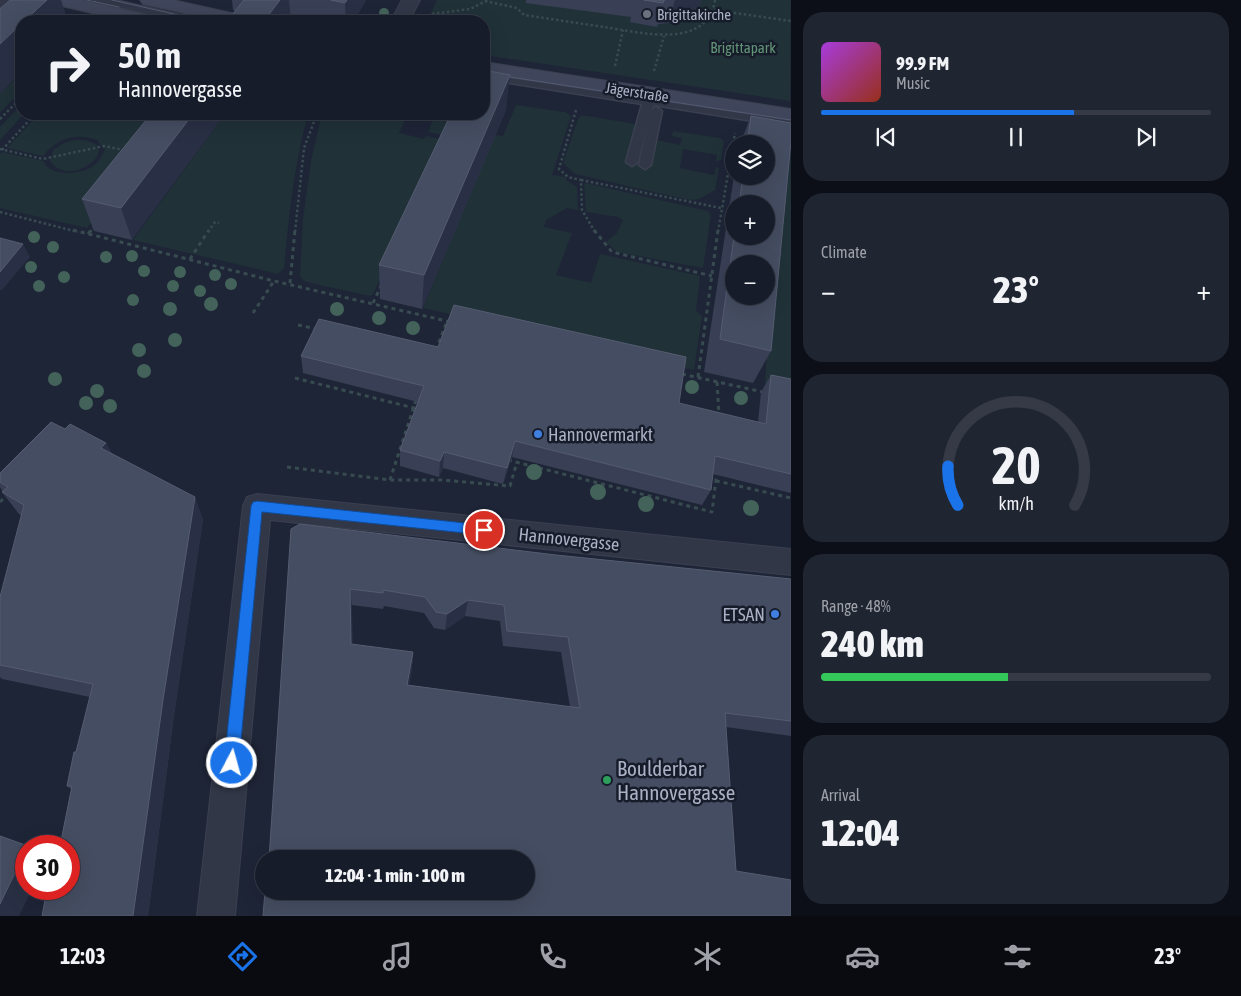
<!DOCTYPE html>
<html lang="en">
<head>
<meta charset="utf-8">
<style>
	:root { --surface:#161c29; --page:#1f2531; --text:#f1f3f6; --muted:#9ea1a8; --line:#353a46; --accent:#1a73e8 }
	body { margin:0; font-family:"Asap Condensed",sans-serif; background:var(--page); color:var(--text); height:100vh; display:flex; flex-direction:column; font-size:19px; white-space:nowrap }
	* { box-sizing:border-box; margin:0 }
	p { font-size:16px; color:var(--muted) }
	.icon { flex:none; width:28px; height:28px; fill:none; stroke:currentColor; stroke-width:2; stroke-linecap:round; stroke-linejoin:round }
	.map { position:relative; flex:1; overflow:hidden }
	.side { display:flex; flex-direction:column; gap:12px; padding:12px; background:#0c0f17; width:450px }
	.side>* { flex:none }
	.guide { position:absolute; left:15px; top:15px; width:475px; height:105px; border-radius:20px; box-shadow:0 5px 20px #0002,0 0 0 1px var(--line); background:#161c29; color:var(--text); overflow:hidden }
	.controls { position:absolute; left:725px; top:135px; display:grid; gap:10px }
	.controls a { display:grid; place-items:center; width:50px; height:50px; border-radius:50%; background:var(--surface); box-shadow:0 5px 20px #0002,0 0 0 1px var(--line); font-size:25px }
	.speed { position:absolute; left:15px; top:835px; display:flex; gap:10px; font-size:25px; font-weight:700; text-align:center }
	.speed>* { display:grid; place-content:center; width:65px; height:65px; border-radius:50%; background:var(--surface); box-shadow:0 5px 20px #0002,0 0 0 1px var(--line); line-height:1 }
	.speed .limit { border:8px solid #d22; background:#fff; color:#111 }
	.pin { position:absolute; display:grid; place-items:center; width:42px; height:42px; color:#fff; margin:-21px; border:2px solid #fff; border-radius:50%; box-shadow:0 1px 5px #0007 }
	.me { position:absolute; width:55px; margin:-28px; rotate:6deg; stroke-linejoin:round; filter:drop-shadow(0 0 4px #0008) }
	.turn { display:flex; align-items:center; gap:18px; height:105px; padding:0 20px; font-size:22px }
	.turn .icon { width:65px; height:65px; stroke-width:2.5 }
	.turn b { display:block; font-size:35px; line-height:42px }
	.big { font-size:38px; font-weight:800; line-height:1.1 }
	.side .card { flex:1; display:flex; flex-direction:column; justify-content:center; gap:8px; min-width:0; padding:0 18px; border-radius:20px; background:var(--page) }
	.side .dial { align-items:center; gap:0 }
	.dial svg { height:130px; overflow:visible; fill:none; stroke:var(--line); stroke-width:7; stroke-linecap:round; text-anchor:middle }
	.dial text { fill:var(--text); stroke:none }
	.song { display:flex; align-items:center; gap:15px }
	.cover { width:60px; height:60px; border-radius:8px; background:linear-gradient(135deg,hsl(280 70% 55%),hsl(10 70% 35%)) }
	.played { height:5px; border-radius:2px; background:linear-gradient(90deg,var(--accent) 65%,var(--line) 65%) }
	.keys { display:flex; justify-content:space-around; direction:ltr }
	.heat { display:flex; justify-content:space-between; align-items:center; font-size:28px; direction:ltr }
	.charge { height:8px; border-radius:4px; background:linear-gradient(90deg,#34c759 48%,var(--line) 0) }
	.trip { position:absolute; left:255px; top:850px; width:280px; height:50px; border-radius:25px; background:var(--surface); box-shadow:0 5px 20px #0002,0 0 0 1px var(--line); font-weight:800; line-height:50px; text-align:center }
	.dock { display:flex; height:80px; justify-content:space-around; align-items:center; background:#090b10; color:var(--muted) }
	.dock .icon { width:35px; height:35px }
	.dock .active { color:var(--accent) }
	.dock b { font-size:22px; color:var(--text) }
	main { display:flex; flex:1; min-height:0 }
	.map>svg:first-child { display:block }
	.green { fill:#203138 }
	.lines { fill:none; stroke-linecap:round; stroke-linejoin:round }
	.lane-casing { stroke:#3b4050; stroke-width:3 }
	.street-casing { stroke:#3b4050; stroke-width:2 }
	.secondary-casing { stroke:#3b4050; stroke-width:2 }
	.path-far1 { stroke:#384b50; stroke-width:2.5; stroke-dasharray:2.5 2.5; stroke-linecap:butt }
	.path { stroke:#384b50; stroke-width:3; stroke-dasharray:4 4; stroke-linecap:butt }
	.lane { fill:#313747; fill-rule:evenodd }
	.street { fill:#313747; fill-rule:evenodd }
	.secondary { fill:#3f455a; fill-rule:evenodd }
	.tram { stroke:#535a6f; stroke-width:1 }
	.tree { fill:#43635a }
	.wall { fill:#394056; fill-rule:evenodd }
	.shaded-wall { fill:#293045 }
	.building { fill:#454d62; stroke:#555c71; fill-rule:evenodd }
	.route { fill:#1a73e8; stroke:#114b97 }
	.worship-dot { fill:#6b7280; stroke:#171c2b; stroke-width:2 }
	.shop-dot { fill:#3f7fe0; stroke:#171c2b; stroke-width:2 }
	.leisure-dot { fill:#2e9e5b; stroke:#171c2b; stroke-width:2 }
	.labels { text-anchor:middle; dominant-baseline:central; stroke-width:5; stroke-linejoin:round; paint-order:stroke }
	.far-poi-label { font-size:15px; fill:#abb1c4; stroke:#171c2b; text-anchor:start }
	.far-park-label { font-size:15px; fill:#629576; stroke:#171c2b }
	.far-street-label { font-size:15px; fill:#abb1c4; stroke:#171c2b }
	.poi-label { font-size:18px; fill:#abb1c4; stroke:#171c2b; text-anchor:start }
	.street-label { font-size:18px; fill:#abb1c4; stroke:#171c2b }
	.near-poi-label { font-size:21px; fill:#abb1c4; stroke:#171c2b; text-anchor:start }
</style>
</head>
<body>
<main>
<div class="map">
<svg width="791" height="916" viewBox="0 0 791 916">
	<rect width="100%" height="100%" fill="#1e2537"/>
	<g class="green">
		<path d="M437,0H791L790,101L484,55V21H427Z"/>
		<path d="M21,73V91L0,113V94Z"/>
		<path d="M21,105V114H24L0,140V127Z"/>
		<path d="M516,105L565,112L571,116L552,175L566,177V180L577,187L578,210L567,208L546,220L544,227L572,233L556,275L591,283L600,254L700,276L696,311L702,316L694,370L423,308L495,135L503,136Z"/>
		<path d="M39,114H177L87,228L0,208V154L2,152L43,161C49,176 78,175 90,168C97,164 101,158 105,150L97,140C75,132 56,139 43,156L7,148Z"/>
		<path d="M225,114H308C294,165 289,216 284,268L278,274L133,240Z"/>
		<path d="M322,114H408L399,133L424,139L426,136L445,140L373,294L370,296L311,283L304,281L300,276L303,219L311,161Z"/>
		<path d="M435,116L454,119L447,136L428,132Z"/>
		<path d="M581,116H588L635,124L625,161L651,166L657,140L680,145L682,138L672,136L673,131L720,138L724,141L721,160L716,162L717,155L683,149L680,168L714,175L716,167L719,168L715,190L699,199L690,200L575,174L564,164V160L578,119Z"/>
		<path d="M75,140C131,139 73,193 50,161L53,150L66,142Z"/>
		<path d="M784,146L791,147V392L766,386L765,383L769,323L766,296Z"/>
		<path d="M585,183L708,211L711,215L703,268L617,252L606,242L617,233L623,220L618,217L586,212L584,185Z"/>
	</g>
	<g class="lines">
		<defs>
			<g id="lane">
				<path d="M95,0H114L196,19L197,21H179L96,2Z"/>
				<path d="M484,73L650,98L664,97L665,100L791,119V127L654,105L651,110L656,107L662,111L651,165L645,169L639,165L647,125L638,162L632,166L626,162L642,104L484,79Z"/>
			</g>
			<g id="street">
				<path d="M0,0H11L6,6L0,7Z"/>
				<path d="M402,0H420L409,21H391Z"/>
				<path d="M257,494L791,549V575L270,520L235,916H197L243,506L247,497Z"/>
			</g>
			<g id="secondary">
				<path d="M50,0H82L155,17L158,21H127L53,4Z"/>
				<path d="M140,0H173L249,17L252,21H220L143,4Z"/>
				<path d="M484,62L791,109V121L484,74Z"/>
			</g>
		</defs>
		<use href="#lane" class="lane-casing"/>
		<use href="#street" class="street-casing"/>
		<use href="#secondary" class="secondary-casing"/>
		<g class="path-far1">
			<path d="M485,1L517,8L524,15C551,19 577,23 604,27C639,32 707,51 715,0"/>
			<path d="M714,10L791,21"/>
			<path d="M432,14L470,9L486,1"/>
			<path d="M615,66L623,30"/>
			<path d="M654,71L664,36"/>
			<path d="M576,110L559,169L568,177L581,180L582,210L595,232"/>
			<path d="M0,119L21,98"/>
			<path d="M0,149L43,159L104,146L124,150"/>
			<path d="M2,150L35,114"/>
			<path d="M581,180L721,208"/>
			<path d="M0,212L78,232"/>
			<path d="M90,232L95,225"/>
			<path d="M208,232L215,222L219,223"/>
			<path d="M295,232L304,148L317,114"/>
			<path d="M718,232L735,133"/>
		</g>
		<g class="path">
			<path d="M73,230L274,281L451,322"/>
			<path d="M594,230L612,252L712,276"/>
			<path d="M88,234L91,230"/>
			<path d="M190,259L209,230"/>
			<path d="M290,283L295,230"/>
			<path d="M373,303L381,286"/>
			<path d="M253,313L274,281"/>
			<path d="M298,325L317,329"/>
			<path d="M436,350L447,321"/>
			<path d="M682,374L763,392"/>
			<path d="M698,377L718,230"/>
			<path d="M295,378L418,409"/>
			<path d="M717,382L719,415"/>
			<path d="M508,460L712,512L717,471"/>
			<path d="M287,467L390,480H442L510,486L517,462"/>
			<path d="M708,479L791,498"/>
			<path d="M390,480L417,397"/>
			<path d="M0,502L8,494"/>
		</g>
		<use href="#lane" class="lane"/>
		<use href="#street" class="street"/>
		<use href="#secondary" class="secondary"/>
		<g class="tram">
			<path d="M87,0L119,7"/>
			<path d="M112,0L205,21"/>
			<path d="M484,73L791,120"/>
		</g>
	</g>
	<g class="tree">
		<circle cx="384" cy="13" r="5"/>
		<circle cx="34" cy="237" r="6"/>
		<circle cx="53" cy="247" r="6"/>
		<circle cx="132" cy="256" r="6"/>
		<circle cx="106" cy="257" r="6"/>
		<circle cx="31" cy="267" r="6"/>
		<circle cx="144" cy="271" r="6"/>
		<circle cx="180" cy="272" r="6"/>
		<circle cx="215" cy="275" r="6"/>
		<circle cx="64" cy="277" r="6"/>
		<circle cx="231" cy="284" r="6"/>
		<circle cx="39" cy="286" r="6"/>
		<circle cx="173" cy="286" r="6"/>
		<circle cx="200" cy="291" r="6"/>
		<circle cx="133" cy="300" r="6"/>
		<circle cx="211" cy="304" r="7"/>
		<circle cx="170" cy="309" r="7"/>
		<circle cx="337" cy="309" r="7"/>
		<circle cx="379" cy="318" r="7"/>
		<circle cx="413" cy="328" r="7"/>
		<circle cx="175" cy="340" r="7"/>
		<circle cx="139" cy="350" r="7"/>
		<circle cx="144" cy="371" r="7"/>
		<circle cx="55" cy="379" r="7"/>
		<circle cx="692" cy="387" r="7"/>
		<circle cx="97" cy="391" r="7"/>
		<circle cx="741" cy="398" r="7"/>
		<circle cx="86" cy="403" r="7"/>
		<circle cx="110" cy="406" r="7"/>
		<circle cx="534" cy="472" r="8"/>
		<circle cx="598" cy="492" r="8"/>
		<circle cx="646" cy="504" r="8"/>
		<circle cx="751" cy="508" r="8"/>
	</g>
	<g class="wall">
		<path d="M232,0H366L354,21H227L236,11L233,10Z"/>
		<path d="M526,0H701L699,8L669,23L658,24L657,27L630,22L631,17L526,3Z"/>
		<path d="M506,110L422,309L380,299L379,265Z"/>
		<path d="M151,114L132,240L94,231L82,199Z"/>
		<path d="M751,116L791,123V141L771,351L753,383L704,372L734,176H766V144H740ZM734,204H766V236H734ZM734,264H766V296H734Z"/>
		<path d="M438,347L758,422L761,392L771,375L791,379V493L713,474L711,490L702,505L512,457L503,484L443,468L439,477L400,466V450L418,402L303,373L301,356Z"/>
		<path d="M65,429L106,443L112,454L203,519L174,715L148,916H42L69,889L71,789L67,786L90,697L2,679L0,677V597L22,516L19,514L2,492H3L0,487V473Z"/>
		<path d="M291,529L556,555L791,579V736L726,727L736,871L265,891L269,859ZM352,605L383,609L384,606L424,613L434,628L445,630L465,616L500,621L503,646L561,652L570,707L409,685L412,667L413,652L352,644Z"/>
	</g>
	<g class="shaded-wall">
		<path d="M47,0H61L68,21H24Z"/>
		<path d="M280,0H289L291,21H264Z"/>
		<path d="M347,0H366L354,21H346L345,3Z"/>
		<path d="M675,0H701L699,8L669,23Z"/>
		<path d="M21,24V72L0,94V44Z"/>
		<path d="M510,75L506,110L422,309L424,275Z"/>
		<path d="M193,114H225L132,240L121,208Z"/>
		<path d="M23,244L30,257L1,291L0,289V272Z"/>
		<path d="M515,441L512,457L503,484L507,468Z"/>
		<path d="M106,443L118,466L101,448Z"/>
		<path d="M444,452L443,468L439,477L440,461Z"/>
		<path d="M195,497L203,519L174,715L148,916H133L163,700Z"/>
		<path d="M350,589L352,605L353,659L351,644Z"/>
		<path d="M468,600L465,616L445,630L447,614Z"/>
		<path d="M413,652L412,667L407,698V685Z"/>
		<path d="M26,850V889H32L19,916H0V904Z"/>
	</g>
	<g class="building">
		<path d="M10,0H47L24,21H21V24L0,44V9Z"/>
		<path d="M244,0H280L264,21H227Z"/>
		<path d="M331,0H347L345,3Z"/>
		<path d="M644,0H665H664L663,3Z"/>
		<path d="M484,70L510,75L424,275L379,265L451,114H484Z"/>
		<path d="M151,114H193L121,208L82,199Z"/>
		<path d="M751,116L791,123V141L771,351L720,339L734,236H766V204H739L743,176H766V144H747ZM734,264H766V296H734Z"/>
		<path d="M0,238L23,244L0,272Z"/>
		<path d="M454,305L686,357L679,403L766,424L771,375L791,379V474L715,456L711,490L515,441L507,468L444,452L440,461L400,450L424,386L301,356L319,319L438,347Z"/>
		<path d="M51,422L65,429L70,424L106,443L101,448L195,497L163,700L133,916H42L47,889H69V846H60L72,786H67L74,752H76L93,684L0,665V597L24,505L2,492L8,487L0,482V473Z"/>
		<path d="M300,524L556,555L791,579V721L725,713L736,871L791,880V916H263L265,891H526V859H269L291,529ZM350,589L383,593V590L425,597L436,612L447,614L468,600L504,605L507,631L568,637L580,708L407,685L413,652L351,644Z"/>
		<path d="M0,836L28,846H26V850L0,904Z"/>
	</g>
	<path class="route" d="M257,501L484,525L488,526L490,530L488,534L484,535L262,512L239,763L237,768L232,770L226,768L224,763L251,506L253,502Z"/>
	<circle class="worship-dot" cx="647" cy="14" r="5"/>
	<g class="shop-dot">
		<circle cx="538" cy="434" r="5"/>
		<circle cx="775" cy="614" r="5"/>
	</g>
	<circle class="leisure-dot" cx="607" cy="780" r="5"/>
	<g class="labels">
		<g class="far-poi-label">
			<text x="657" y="14">Brigittakirche</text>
		</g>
		<g class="far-park-label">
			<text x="743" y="47">Brigittapark</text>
		</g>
		<g class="far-street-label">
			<text transform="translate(637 92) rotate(9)">Jägerstraße</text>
		</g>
		<g class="poi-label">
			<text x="548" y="434">Hannovermarkt</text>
			<text x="765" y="614" text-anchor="end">ETSAN</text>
		</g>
		<g class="street-label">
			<text transform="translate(569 539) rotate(6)">Hannovergasse</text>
		</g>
		<g class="near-poi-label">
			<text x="617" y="768">Boulderbar<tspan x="617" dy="24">Hannovergasse</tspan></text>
		</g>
	</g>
</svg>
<div class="controls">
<a><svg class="icon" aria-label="layers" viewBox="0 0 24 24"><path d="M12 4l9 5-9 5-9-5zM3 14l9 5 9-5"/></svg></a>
<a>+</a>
<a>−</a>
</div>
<div class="speed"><div class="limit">30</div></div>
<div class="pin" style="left:484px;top:530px;background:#d93025"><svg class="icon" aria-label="arrive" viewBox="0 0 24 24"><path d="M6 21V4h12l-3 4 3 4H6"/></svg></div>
<svg class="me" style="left:232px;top:763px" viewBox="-20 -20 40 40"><circle r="17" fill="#1a73e8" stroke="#fff" stroke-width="3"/><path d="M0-11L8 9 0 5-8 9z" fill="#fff"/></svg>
<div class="trip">12:04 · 1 min · 100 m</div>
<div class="guide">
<div class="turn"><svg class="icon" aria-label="right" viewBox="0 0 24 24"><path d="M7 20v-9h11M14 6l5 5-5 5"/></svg><div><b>50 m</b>Hannovergasse</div></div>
</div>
</div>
<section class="side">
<div class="card">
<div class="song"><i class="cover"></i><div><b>99.9 FM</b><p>Music</p></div></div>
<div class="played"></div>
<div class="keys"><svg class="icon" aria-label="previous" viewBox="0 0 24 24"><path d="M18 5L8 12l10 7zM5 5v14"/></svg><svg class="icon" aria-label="pause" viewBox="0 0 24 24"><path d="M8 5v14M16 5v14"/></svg><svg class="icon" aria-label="next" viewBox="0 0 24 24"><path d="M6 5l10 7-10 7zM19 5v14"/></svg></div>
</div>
<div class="card"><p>Climate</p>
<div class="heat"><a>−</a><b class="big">23°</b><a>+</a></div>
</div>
<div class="card dial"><svg viewBox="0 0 100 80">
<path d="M14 69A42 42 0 1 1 86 69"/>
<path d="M14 69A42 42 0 0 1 8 45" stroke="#1a73e8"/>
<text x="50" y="56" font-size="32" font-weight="700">20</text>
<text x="50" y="72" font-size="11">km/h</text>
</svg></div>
<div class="card"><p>Range · 48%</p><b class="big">240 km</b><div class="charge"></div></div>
<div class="card"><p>Arrival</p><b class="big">12:04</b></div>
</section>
</main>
<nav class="dock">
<b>12:03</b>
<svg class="icon active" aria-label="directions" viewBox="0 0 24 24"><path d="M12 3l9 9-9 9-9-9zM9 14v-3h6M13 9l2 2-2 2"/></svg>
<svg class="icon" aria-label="music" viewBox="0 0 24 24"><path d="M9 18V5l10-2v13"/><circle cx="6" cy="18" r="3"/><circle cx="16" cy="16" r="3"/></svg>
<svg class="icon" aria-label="phone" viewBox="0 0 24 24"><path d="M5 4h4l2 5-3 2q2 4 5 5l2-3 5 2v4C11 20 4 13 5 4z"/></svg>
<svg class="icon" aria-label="climate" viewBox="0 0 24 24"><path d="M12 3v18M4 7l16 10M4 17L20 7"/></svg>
<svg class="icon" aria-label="car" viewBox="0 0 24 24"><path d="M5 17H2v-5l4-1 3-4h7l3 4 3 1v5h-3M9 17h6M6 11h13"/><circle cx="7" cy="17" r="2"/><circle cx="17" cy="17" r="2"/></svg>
<svg class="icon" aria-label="filters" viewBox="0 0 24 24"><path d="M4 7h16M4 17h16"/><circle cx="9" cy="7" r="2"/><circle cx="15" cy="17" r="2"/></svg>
<b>23°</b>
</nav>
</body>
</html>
